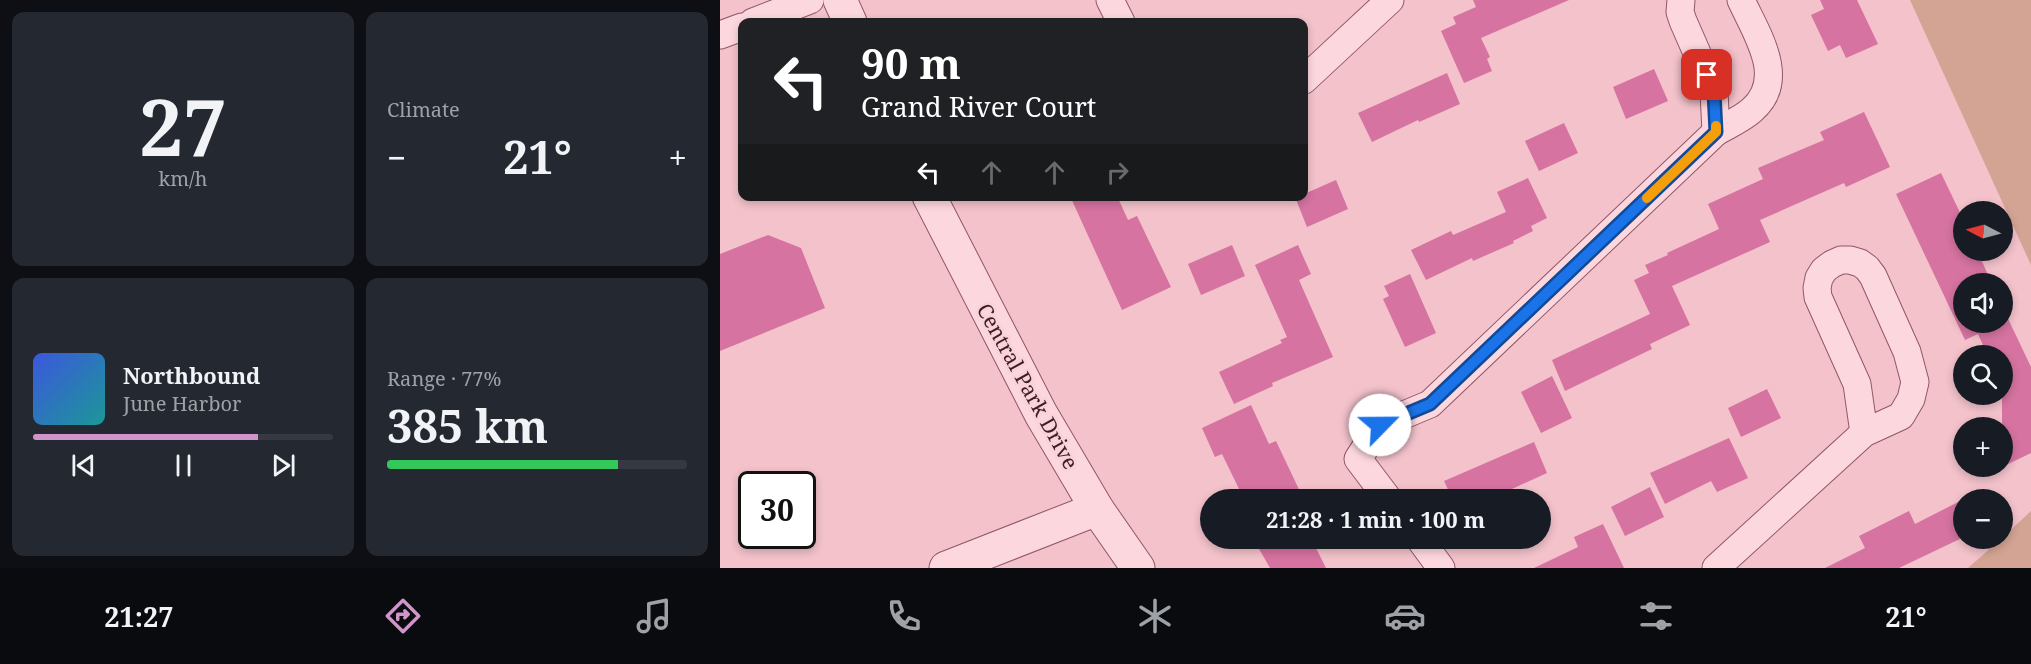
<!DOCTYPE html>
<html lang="en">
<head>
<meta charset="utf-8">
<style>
	:root { --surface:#171b24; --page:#242831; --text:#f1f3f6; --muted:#9ea1a6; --line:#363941; --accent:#d094cb }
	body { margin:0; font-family:"Noto Serif",serif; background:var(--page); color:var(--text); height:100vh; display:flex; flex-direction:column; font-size:22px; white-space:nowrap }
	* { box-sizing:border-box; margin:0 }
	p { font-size:20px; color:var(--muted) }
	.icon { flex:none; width:33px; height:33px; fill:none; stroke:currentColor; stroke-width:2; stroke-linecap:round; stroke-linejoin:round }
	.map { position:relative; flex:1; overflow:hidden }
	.drawer { display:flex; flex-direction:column; gap:12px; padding:12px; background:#0d0f14; width:720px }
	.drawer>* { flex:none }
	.top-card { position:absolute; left:18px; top:18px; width:570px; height:183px; border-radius:12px; box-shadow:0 3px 9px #0003; background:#202124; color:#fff; overflow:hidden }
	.needle { width:39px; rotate:276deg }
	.fabs { position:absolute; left:1233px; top:201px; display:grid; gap:12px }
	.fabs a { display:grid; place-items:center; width:60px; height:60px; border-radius:50%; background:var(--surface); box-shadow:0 3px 9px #0003; font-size:30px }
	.speed { position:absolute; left:18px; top:471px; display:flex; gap:12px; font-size:30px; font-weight:700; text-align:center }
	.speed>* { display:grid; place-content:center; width:78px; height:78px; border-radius:50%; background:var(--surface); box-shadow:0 3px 9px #0003; line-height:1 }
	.speed .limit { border:3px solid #111; border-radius:9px; background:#fff; color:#111 }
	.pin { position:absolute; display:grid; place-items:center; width:51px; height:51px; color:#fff; margin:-26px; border-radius:12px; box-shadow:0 3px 9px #0006 }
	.me { position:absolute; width:66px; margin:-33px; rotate:67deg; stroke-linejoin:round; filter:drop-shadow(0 0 4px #0008) }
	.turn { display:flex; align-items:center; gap:21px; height:126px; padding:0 24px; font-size:27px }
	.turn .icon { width:78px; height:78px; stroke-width:2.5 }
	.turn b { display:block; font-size:42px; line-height:51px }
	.lanes { display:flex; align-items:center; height:57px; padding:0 24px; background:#0003; justify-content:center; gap:30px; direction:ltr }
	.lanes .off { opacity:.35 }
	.big { font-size:45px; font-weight:700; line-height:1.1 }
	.drawer .widget { flex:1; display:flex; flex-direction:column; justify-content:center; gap:9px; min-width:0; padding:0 21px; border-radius:12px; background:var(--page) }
	.drawer .dial { align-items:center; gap:0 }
	.dial b { font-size:78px; line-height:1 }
	.song { display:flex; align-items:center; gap:18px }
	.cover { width:72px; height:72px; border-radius:9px; background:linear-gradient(135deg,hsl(230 70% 55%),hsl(180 70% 35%)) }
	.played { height:6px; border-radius:3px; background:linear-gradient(90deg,var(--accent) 75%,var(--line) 75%) }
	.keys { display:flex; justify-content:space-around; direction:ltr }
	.heat { display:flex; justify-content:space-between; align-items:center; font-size:33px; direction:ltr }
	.charge { height:9px; border-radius:4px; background:linear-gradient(90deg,#34c759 77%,var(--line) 0) }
	.drawer .tiles { flex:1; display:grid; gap:12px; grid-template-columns:repeat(2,1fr) }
	.trip { position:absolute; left:480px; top:489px; width:351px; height:60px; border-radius:30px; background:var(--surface); box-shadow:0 3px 9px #0003; font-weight:700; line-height:60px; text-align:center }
	.tab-bar { display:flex; height:96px; justify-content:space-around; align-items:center; background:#090b0e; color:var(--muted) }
	.tab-bar .icon { width:42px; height:42px }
	.tab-bar .current { color:var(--accent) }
	.tab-bar b { font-size:27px; color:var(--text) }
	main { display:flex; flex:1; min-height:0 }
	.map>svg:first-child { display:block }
	.green { fill:#d3a494 }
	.building { fill:#d673a1 }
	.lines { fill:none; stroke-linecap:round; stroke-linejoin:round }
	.minor-casing { stroke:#90566a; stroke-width:29 }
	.tertiary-casing { stroke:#90566a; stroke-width:35 }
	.minor { stroke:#fdd7de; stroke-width:27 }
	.tertiary { stroke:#fdd7de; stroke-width:33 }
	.route-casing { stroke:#114b97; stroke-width:15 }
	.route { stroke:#1a73e8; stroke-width:10 }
	.slow { stroke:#f59e0b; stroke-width:10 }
	.labels { text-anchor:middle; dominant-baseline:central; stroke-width:6; stroke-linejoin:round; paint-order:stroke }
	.street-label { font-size:21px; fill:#3e1d2a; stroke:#fad3d9 }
</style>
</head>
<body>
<main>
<section class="drawer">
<div class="tiles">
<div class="widget dial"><b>27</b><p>km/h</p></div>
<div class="widget"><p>Climate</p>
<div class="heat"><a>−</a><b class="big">21°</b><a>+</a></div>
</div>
<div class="widget">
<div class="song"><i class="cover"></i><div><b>Northbound</b><p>June Harbor</p></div></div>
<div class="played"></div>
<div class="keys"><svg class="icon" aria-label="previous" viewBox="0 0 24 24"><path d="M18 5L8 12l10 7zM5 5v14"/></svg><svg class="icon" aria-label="pause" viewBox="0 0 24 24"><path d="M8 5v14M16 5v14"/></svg><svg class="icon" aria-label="next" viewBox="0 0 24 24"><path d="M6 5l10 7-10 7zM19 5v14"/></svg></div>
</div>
<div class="widget"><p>Range · 77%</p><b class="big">385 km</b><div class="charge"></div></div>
</div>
</section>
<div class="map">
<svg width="1311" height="568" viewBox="0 0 1311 568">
	<rect width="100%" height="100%" fill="#f3c2cb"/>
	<g class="green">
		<path d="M1190,0H1311V265Z"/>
		<path d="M1311,511V568H1248L1282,538Z"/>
	</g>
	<g class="building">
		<path d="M753,0H849L761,38L770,57L767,59L772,71L744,83L721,31L736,24L733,17L756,7Z"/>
		<path d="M1100,0H1137L1158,44L1126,58L1120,45L1108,51L1091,15L1104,9Z"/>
		<path d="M934,69L948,101L906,119L893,87Z"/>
		<path d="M727,73L740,104L699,122L698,120L652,142L638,113Z"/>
		<path d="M1144,112L1170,167L1126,187L1124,183L1040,220L1050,242L952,286L970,325L930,344L932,349L845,391L832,360L930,314L914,280L929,273L925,265L948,255L947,253L999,229L988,204L1043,179L1038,168L1104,140L1100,132Z"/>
		<path d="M844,123L858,153L819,171L805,141Z"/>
		<path d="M1221,173L1244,221V250H1257L1272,284H1244V322H1282V306L1311,367V453L1282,467V356H1268L1258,334L1245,340L1176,194Z"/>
		<path d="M808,178L827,218L811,226L813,231L793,241L794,243L753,261L752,258L706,280L691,250L731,231L733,235L786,212L777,192Z"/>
		<path d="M616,180L628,209L587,227L575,197L584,196V194Z"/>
		<path d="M350,196H397L408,220L417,216L451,287L402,310Z"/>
		<path d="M48,235L81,248L105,308L0,351V254Z"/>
		<path d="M512,245L525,276L481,295L468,264Z"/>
		<path d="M578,245L591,274L579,280L613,357L552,383L553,386L514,404L499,372L562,343L560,340L567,337L535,265Z"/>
		<path d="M690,274L716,333L685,347L663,299L669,296L664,286Z"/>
		<path d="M832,376L852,418L821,433L801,392Z"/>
		<path d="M1047,389L1061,418L1021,437L1008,408Z"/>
		<path d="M531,405L549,444L556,441L584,500H534L529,489L521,493L502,454L495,457L482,428Z"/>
		<path d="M1009,438L1028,478L997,492L991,481L945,504L930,473Z"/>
		<path d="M814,442L827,473L768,500H733L724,481Z"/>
		<path d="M930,487L944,517L905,536L891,507Z"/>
		<path d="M1244,499V537L1179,568H1105L1145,548L1139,536L1189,511L1195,524Z"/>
		<path d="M883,524L904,568H814L858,547L854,537Z"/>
		<path d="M555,538H591L606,568H550L538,547Z"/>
	</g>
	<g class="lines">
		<defs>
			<g id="minor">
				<path d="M390,0L401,22"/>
				<path d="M961,0L960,12L963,21L994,92L996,132"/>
				<path d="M33,22L90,0"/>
				<path d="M0,35L22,27"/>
				<path d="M584,80L670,0"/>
				<path d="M669,500L638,459L660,425L710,404L996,132C1008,125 1022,119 1032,110C1068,79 1036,33 1021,0"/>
				<path d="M699,538L721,568"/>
				<path d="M996,568L1144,433L1181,416L1191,399L1195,382L1187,352L1153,276L1147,268L1140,263L1130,260H1121L1112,264L1104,270L1099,278L1097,288L1098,297L1137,384L1144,433"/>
			</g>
			<g id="tertiary">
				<path d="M120,0L130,22"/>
				<path d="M209,196L321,414L377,509L418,568"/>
				<path d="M226,568L377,509"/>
			</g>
		</defs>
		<use href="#minor" class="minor-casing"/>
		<use href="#tertiary" class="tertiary-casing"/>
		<use href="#minor" class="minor"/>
		<use href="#tertiary" class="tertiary"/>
	</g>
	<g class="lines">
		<defs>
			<path id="route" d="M660,425L710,404L996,132L994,92L987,75"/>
		</defs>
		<use href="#route" class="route-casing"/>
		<use href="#route" class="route"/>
		<path class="slow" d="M927,198L996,132V126"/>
	</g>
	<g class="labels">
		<g class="street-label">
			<text transform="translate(308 386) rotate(61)">Central Park Drive</text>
		</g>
	</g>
</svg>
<div class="fabs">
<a><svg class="needle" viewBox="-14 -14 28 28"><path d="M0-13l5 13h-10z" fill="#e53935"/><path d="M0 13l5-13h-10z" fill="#9ea1a6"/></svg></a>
<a><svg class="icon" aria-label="sound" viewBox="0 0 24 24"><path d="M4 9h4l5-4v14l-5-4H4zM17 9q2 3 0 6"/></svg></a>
<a><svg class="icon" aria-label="search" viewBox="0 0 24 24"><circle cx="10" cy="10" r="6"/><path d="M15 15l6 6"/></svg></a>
<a>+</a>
<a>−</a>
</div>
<div class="speed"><div class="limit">30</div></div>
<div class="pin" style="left:987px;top:75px;background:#d93025"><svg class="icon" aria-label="arrive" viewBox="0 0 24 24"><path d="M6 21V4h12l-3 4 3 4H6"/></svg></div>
<svg class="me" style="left:660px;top:425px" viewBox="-20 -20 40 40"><circle r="19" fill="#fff"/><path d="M0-13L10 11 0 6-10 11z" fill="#1a73e8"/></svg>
<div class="trip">21:28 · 1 min · 100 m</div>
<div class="top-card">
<div class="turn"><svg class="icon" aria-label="left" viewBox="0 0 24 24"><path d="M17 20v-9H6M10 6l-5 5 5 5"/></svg><div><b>90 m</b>Grand River Court</div></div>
<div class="lanes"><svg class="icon" aria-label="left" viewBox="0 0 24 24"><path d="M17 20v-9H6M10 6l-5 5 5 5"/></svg><svg class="icon off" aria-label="ahead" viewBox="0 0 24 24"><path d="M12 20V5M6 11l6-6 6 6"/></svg><svg class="icon off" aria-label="ahead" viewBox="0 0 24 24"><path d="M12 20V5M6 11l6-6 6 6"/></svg><svg class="icon off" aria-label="right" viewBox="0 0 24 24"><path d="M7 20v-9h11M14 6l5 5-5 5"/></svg></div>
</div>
</div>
</main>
<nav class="tab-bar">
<b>21:27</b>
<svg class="icon current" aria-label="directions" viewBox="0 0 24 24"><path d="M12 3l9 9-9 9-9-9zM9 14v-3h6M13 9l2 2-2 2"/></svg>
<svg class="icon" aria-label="music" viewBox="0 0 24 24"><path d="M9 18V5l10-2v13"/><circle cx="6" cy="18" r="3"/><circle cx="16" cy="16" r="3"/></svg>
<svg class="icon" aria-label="phone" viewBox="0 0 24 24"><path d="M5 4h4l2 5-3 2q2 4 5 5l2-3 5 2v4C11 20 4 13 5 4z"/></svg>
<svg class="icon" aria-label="climate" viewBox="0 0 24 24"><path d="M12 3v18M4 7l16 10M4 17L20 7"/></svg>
<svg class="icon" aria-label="car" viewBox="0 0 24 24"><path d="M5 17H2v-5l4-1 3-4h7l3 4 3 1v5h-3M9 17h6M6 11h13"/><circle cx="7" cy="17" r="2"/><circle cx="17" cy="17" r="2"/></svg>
<svg class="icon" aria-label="filters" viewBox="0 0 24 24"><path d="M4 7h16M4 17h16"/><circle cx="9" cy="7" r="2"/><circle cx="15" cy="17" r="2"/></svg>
<b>21°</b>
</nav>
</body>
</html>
